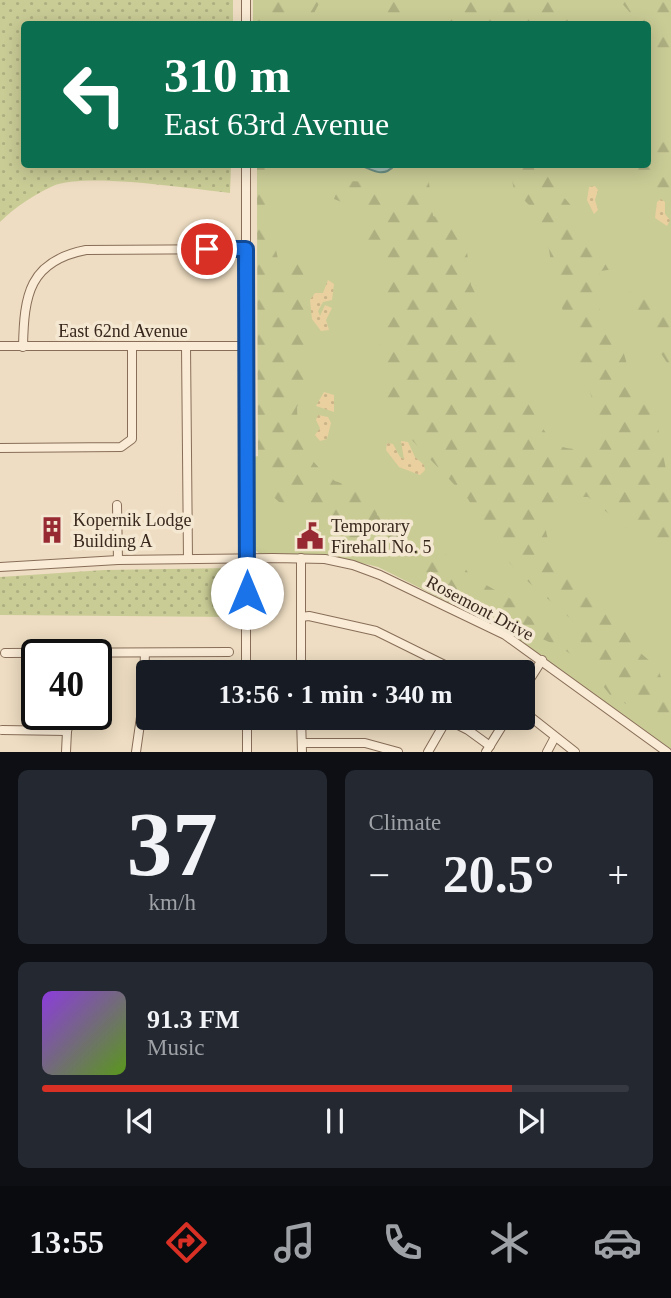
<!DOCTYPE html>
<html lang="en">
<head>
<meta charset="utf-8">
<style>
	:root { --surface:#171b24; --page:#242831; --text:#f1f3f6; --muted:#9ea1a6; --line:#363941; --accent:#d93025 }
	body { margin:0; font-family:"Times New Roman",serif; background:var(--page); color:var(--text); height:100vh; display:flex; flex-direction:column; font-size:26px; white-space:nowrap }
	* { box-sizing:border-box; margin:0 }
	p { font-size:23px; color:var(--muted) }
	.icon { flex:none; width:38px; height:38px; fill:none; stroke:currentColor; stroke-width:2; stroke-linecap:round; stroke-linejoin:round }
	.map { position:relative; height:752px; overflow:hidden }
	.sheet { display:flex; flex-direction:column; gap:18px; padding:18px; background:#0d0f14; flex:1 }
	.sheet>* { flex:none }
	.banner { position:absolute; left:21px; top:21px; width:630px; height:147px; border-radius:7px; box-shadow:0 4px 18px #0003; background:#0b6e4f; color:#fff; overflow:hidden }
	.speed { position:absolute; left:21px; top:639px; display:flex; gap:14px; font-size:35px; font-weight:700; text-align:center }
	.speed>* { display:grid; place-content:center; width:91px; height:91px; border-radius:50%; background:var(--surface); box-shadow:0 4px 18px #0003; line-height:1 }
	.speed .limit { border:4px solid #111; border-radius:10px; background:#fff; color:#111 }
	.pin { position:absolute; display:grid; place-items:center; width:60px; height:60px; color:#fff; margin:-30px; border:4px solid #fff; border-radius:50%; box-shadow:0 2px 7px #0007 }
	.me { position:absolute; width:77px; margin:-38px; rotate:0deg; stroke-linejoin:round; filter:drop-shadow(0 0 5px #0008) }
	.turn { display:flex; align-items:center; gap:24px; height:147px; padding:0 28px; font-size:32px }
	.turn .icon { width:91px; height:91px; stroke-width:2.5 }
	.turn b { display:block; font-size:49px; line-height:60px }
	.big { font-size:52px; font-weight:700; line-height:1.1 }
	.sheet .widget { flex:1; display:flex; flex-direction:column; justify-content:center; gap:10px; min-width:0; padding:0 24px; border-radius:10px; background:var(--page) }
	.sheet .dial { align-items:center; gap:0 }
	.dial b { font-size:91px; line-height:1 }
	.song { display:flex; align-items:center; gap:21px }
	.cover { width:84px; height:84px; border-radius:10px; background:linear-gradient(135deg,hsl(270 70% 55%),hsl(90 70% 35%)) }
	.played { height:7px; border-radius:4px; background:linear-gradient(90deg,var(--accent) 80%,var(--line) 80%) }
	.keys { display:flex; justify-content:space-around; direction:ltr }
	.heat { display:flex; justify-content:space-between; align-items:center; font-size:38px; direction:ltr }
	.sheet .tiles { flex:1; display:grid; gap:18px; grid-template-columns:1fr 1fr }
	.widget:last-child { grid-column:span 2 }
	.trip { position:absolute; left:136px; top:660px; width:399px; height:70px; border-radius:7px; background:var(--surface); box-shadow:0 4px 18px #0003; font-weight:700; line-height:70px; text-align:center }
	.tabs { display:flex; height:112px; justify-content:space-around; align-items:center; background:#090b0e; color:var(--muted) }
	.tabs .icon { width:49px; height:49px }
	.tabs .selected { color:var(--accent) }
	.tabs b { font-size:32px; color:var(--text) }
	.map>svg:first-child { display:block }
	.grass { fill:#cacc96 }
	.forest { fill:url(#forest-firs) }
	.sand { fill:url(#sand-dots) }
	.park { fill:url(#park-dots) }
	.water { fill:url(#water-ripples); stroke:#6b8f83; stroke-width:2 }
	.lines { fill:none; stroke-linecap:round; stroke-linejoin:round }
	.minor-casing { stroke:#886e59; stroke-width:10 }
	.minor { stroke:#f9ebd5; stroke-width:8 }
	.route-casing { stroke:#114b97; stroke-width:18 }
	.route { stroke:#1a73e8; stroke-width:12 }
	.labels { text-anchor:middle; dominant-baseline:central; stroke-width:7; stroke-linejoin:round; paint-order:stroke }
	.street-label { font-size:18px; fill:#38281d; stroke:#f5e8d2 }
	.poi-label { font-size:18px; fill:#38281d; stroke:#f5e8d2; text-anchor:start }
</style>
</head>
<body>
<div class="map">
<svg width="671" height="752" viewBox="0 0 671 752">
	<defs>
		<pattern id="forest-firs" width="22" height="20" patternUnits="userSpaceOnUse" patternTransform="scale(1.75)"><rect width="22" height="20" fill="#cacc96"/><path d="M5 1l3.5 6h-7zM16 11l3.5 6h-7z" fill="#aeaf81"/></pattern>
		<pattern id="sand-dots" width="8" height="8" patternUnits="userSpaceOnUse" patternTransform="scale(1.75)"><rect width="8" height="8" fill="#ead09f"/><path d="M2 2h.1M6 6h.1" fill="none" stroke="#c9b388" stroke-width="1.8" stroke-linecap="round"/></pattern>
		<pattern id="park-dots" width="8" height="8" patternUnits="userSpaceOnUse" patternTransform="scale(1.75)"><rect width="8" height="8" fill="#cacc96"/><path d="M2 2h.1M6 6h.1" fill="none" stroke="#aeaf81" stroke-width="1.8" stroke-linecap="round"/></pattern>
		<pattern id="water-ripples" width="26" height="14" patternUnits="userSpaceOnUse" patternTransform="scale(1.75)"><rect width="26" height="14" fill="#a4c1b6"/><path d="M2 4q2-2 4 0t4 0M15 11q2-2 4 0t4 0" fill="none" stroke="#879d93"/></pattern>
	</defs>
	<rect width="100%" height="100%" fill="#eeddc2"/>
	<path class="grass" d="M253,0H671V749L508,632L378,567L329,555L260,554L255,550L254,457L258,456L257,165L648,164V24H253Z"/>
	<g class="forest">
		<path d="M253,0H321L313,15L280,18L279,24H258L253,21Z"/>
		<path d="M374,0H404L400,15L387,19L381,5Z"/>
		<path d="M435,0H577L576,12L585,24H454L445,22Z"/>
		<path d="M619,0H671V58C658,50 648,40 648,24H640Z"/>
		<path d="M648,126L653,131L671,132V206L648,185L635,165L648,164Z"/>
		<path d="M257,165H271L272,196L268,216L279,263L285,267L298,241L302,247L307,341L304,393L297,407L298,432L305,452L320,469L335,481L363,491L362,501L377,504V515L408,531L464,566L470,576L513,600L520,595L525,598L524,613L581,656L582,645L572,620L517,572L490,538L468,499L407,435L383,402L380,351L386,293L380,270L365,244L363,216L354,207L334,199L338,184C374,171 384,209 428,174L433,216L456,222L466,243L471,285L504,349C522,357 516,372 520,387C522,395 529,404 533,411C550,445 568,463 604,435L555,287L546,231L532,208L514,190L509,165H546L551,182L574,209L585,237L616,253L620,268L601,271L592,288L609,335L620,340L633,385L649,408L651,419L658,428L671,496V570L656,552L588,497H567L545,514C544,531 549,545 557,560L576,566L585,584L618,620L637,650L658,668L664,687L671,690V730L665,727L666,718L654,710L644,714L610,695L585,663L558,646L509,624L477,599L451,593L415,569L326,531L296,502L291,506L279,502L266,490L268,455L258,456Z"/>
		<path d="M632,283L671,300V369L629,304Z"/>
	</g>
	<g class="sand">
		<path d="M595,186L598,190L595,200L598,210L594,214L587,200L589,187Z"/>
		<path d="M661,199L665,202V214L670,220L667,226L655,218L657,202Z"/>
		<path d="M328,280L334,284L332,300L323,302L318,311L320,316L325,305L332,308L326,320L329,330L321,331L312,319L310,300L315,293H323Z"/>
		<path d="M324,392L334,395V412L316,406Z"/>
		<path d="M318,415L328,417L331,423L327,439L320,441L315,435L320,428L316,420Z"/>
		<path d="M401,441L408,442L415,457L424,465L425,470L420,475L399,467L386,450L387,443L393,444L400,457L404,459Z"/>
	</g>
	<g class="park">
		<path d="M0,0H233V24H24V164L231,165L230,193C191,189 86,172 53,186C35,194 14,208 0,222Z"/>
		<path d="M230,568L234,571V617L0,615V577L104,570Z"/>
	</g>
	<path class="water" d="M360,165H395C383,178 375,171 360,165Z"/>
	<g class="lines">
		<defs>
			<g id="minor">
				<path d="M246,24V0"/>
				<path d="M246,164V672"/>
				<path d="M0,346H246"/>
				<path d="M186,346L188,559"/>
				<path d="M23,347C24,295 29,261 86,250L246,249"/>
				<path d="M0,448L121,447L132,439V347"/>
				<path d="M117,505L118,560"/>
				<path d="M0,567L118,560L273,558L325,559L353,565L380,575L505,635L667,752"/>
				<path d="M301,617L309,616L376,631L459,672"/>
				<path d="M5,653L229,652"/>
				<path d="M301,672V558"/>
				<path d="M523,690L542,660"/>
				<path d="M523,711L575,752"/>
				<path d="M247,718V752"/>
				<path d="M301,718L302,752"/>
				<path d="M444,718L468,730L490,746"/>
				<path d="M140,724L223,723"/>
				<path d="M2,730L67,731"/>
				<path d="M302,743H365L398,752"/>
				<path d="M66,752L67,731L72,714"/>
				<path d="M136,752L143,703L145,653"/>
				<path d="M428,752L447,719"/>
				<path d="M486,752L507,718"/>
				<path d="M547,752L555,737"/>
			</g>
		</defs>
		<use href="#minor" class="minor-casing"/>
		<use href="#minor" class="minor"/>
	</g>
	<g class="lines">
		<defs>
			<path id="route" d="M207,249H246L247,593"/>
		</defs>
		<use href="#route" class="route-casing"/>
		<use href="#route" class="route"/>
	</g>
	<defs>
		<symbol id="building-bare" viewBox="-9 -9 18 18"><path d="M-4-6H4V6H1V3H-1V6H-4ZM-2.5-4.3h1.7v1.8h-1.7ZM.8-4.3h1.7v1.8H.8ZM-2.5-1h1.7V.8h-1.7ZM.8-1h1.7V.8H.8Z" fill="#972933" stroke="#f5e8d2" stroke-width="2.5" paint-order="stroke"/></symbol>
		<symbol id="civic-bare" viewBox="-9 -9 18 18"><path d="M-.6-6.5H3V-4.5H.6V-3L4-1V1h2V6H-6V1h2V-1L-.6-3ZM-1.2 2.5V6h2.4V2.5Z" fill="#972933" stroke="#f5e8d2" stroke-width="2.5" paint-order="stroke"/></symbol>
	</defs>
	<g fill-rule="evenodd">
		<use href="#building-bare" x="33" y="511" width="38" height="38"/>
		<use href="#civic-bare" x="291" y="517" width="38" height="38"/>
	</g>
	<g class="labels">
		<g class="street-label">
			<text x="123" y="331">East 62nd Avenue</text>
			<text transform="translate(480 608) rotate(28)">Rosemont Drive</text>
		</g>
		<g class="poi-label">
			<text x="73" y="520">Kopernik Lodge<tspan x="73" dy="21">Building A</tspan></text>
			<text x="331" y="526">Temporary<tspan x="331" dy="21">Firehall No. 5</tspan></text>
		</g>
	</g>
</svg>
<div class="speed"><div class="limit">40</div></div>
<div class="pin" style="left:207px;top:249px;background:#d93025"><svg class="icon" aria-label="arrive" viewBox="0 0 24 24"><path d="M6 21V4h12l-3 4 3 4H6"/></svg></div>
<svg class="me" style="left:247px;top:593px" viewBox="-20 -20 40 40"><circle r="19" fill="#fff"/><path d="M0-13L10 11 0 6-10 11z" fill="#1a73e8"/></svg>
<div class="trip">13:56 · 1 min · 340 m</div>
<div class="banner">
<div class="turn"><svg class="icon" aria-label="left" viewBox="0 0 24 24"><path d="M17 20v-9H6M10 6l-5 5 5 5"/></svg><div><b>310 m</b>East 63rd Avenue</div></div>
</div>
</div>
<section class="sheet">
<div class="tiles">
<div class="widget dial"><b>37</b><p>km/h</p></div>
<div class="widget"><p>Climate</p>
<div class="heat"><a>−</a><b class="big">20.5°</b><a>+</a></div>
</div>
<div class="widget">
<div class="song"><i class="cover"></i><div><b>91.3 FM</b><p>Music</p></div></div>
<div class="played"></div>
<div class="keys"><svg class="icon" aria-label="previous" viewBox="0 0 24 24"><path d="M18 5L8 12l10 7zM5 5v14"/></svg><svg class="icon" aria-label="pause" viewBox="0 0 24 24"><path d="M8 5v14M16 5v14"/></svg><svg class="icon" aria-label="next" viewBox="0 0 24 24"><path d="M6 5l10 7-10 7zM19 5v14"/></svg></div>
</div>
</div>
</section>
<nav class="tabs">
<b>13:55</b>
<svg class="icon selected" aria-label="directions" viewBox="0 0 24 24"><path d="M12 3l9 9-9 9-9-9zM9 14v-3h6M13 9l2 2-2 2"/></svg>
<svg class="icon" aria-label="music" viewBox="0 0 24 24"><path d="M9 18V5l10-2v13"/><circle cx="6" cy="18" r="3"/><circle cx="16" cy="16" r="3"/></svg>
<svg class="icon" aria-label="phone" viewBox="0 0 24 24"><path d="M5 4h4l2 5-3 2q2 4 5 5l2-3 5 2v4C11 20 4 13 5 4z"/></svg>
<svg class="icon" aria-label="climate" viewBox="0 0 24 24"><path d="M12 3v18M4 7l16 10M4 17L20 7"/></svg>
<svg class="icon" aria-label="car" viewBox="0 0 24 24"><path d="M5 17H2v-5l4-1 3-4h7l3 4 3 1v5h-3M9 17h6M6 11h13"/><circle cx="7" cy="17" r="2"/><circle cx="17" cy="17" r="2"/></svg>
</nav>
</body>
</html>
